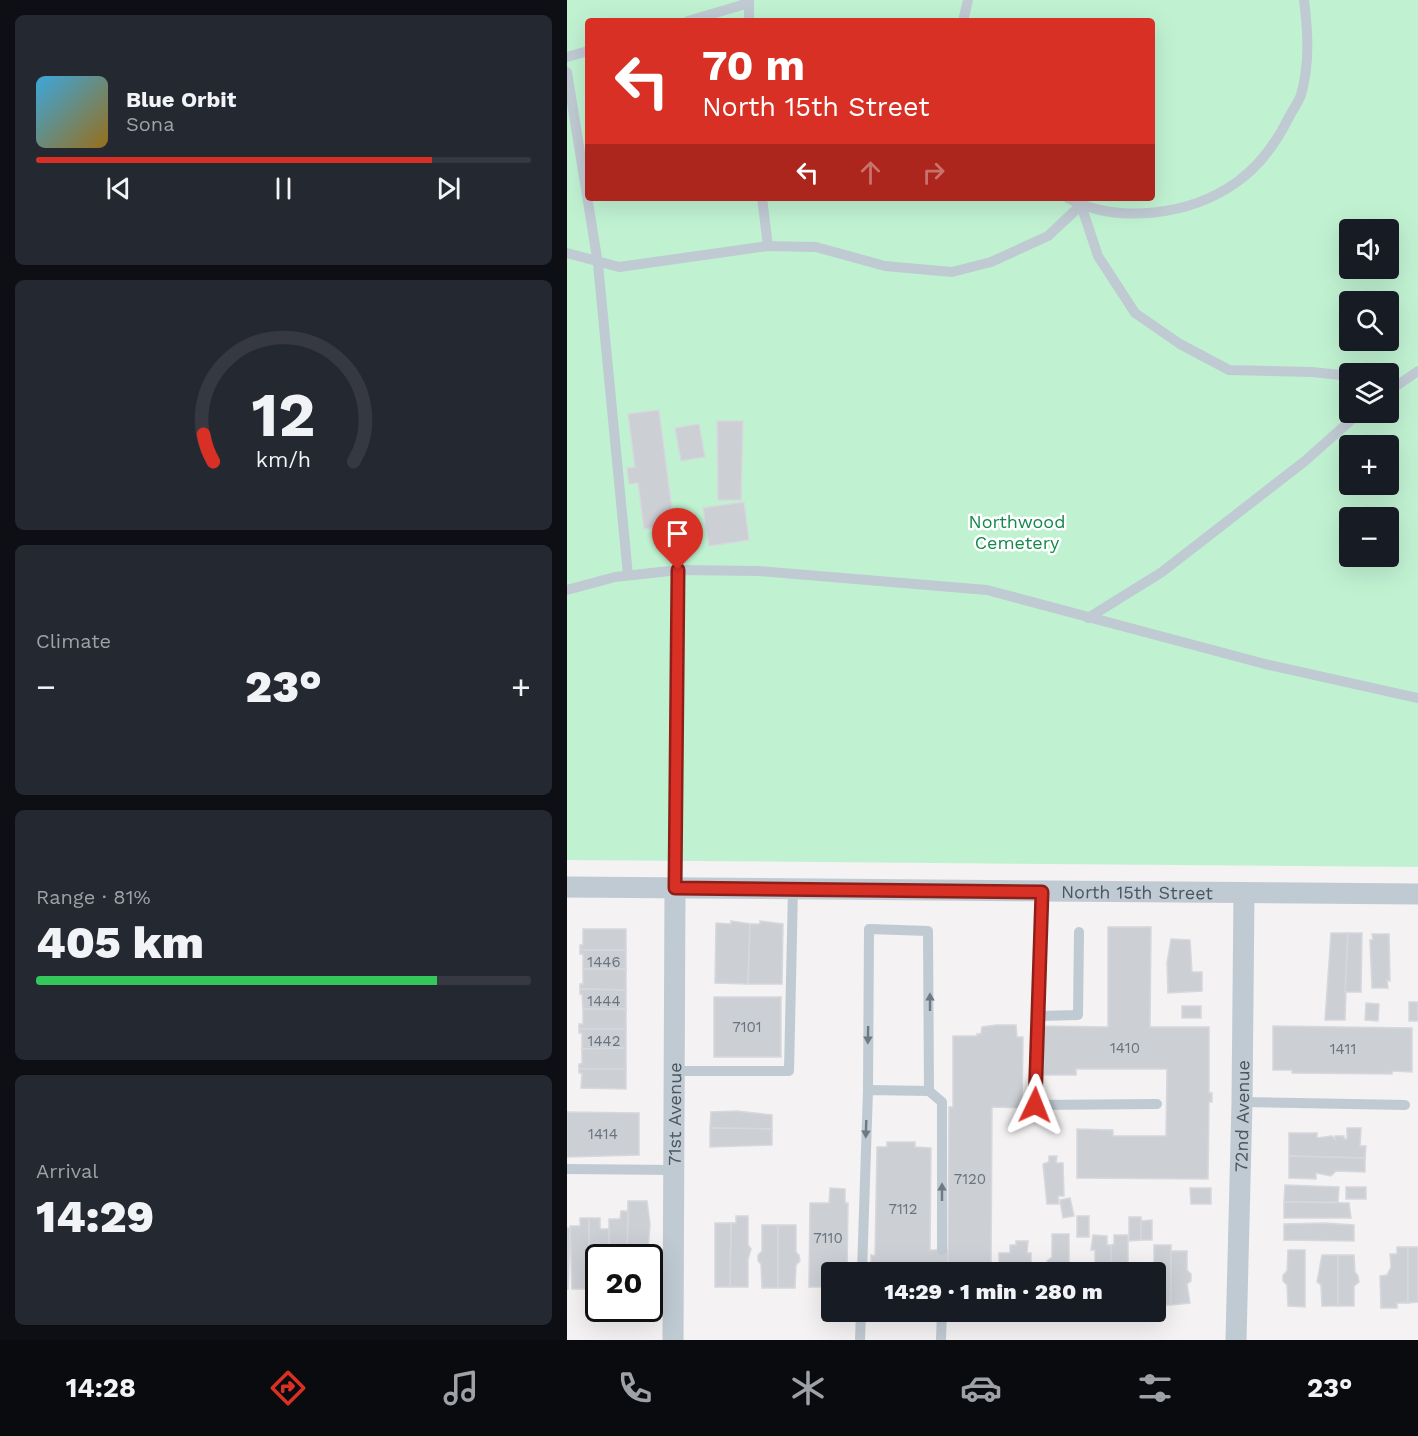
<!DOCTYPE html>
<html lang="en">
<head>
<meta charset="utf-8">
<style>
	:root { --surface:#171b24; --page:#242831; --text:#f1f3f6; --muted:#9ea1a6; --line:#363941; --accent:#d93025 }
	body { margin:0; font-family:"Work Sans",sans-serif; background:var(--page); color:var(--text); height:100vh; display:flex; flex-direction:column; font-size:22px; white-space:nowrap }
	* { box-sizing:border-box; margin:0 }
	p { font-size:20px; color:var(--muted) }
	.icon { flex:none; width:33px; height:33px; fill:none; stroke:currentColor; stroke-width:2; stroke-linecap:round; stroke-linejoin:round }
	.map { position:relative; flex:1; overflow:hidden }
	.side { display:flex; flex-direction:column; gap:15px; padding:15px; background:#0d0f14; width:567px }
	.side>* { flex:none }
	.guide { position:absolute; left:18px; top:18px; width:570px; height:183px; border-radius:6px; box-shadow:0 6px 24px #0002; background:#d93025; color:#fff; overflow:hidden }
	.controls { position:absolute; left:772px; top:219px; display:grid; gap:12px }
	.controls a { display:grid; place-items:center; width:60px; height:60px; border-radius:6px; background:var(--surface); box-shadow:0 6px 24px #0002; font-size:30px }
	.speed { position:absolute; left:18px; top:1244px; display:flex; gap:12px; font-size:30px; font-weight:700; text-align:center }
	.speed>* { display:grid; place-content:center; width:78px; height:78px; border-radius:50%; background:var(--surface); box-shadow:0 6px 24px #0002; line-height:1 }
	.speed .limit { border:3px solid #111; border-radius:9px; background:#fff; color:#111 }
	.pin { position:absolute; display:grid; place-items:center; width:51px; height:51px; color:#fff; margin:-62px -26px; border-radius:50% 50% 50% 0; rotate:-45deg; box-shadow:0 0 6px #0007 }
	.pin .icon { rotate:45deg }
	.me { position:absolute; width:66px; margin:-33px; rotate:2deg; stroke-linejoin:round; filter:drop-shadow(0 0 4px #0008) }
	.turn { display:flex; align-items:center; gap:21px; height:126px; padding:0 18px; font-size:27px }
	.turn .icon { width:78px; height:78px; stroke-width:2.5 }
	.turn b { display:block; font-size:42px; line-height:51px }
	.lanes { display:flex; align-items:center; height:57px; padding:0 18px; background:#0003; justify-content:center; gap:30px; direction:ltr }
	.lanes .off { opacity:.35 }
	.big { font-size:45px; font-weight:800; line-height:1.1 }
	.side .widget { flex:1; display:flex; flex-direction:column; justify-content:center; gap:9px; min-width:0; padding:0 21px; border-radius:9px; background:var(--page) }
	.side .dial { align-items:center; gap:0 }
	.dial svg { height:156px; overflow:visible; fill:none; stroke:var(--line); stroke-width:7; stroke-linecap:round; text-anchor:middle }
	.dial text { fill:var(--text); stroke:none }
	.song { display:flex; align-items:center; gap:18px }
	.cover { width:72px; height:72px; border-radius:9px; background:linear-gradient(135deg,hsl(200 70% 55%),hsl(40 70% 35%)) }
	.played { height:6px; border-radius:3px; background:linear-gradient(90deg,var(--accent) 80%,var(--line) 80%) }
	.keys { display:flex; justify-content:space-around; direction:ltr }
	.heat { display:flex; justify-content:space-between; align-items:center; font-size:33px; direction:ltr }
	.charge { height:9px; border-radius:4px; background:linear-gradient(90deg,#34c759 81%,var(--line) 0) }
	.trip { position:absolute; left:254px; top:1262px; width:345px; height:60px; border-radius:6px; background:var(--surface); box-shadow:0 6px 24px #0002; font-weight:800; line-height:60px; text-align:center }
	.menu { display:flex; height:96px; justify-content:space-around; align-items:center; background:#090b0e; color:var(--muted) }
	.menu .icon { width:42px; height:42px }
	.menu .on { color:var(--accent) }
	.menu b { font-size:27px; color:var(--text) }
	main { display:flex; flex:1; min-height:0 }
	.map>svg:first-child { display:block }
	.green { fill:#c0f2d2; fill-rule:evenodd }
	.building { fill:#cccfd4; stroke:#d6d8dd; stroke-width:1.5 }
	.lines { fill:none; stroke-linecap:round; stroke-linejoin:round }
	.lane { stroke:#c0cad2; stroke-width:10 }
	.street { stroke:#c0cad2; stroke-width:21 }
	.oneway { fill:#6d7983 }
	.route-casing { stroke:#8d1f18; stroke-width:15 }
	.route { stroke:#d93025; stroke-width:10 }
	.labels { text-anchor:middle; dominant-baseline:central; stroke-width:5; stroke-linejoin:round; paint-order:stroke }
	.number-label { font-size:15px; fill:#6a747e }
	.park-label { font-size:18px; fill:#14884b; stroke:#fff }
	.street-label { font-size:18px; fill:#495661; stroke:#fff }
</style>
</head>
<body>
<main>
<section class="side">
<div class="widget">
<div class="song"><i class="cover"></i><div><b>Blue Orbit</b><p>Sona</p></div></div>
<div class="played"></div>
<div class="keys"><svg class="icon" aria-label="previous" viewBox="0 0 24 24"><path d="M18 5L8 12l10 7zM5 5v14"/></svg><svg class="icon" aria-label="pause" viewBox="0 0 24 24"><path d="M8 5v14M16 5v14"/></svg><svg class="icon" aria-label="next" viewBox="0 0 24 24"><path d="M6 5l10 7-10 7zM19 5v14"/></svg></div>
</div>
<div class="widget dial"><svg viewBox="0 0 100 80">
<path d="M14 69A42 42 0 1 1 86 69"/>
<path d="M14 69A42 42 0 0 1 9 55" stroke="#d93025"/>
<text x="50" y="56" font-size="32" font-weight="700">12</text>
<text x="50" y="72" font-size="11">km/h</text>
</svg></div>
<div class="widget"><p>Climate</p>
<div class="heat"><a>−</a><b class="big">23°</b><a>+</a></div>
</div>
<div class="widget"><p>Range · 81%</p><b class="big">405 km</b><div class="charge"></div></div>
<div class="widget"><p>Arrival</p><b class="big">14:29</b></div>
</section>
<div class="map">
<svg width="851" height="1340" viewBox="0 0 851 1340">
	<rect width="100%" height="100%" fill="#f4f2f2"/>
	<path class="green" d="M0,0H851V867L0,860ZM21,21H585V198H21ZM783,230H822V268H783ZM783,302H822V340H783ZM783,374H822V412H783ZM783,446H822V484H783ZM783,518H822V556H783Z"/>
	<g class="building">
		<path d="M92,410L107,525L77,529L71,483L62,484L60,468L68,467L61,414Z"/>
		<path d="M150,421H176L174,500H151Z"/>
		<path d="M132,424L138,457L114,461L108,428Z"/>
		<path d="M177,502L182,540L142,546L136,508Z"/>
		<path d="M164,921L183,924L181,984L148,983L149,923L164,924Z"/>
		<path d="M193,921L216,924L215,984H181L183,924H193Z"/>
		<path d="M541,927H584L583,1027H642V1093H645V1102H642L641,1179L510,1178V1129L546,1130V1136H599L600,1069H509V1075H473L474,1026L541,1027Z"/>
		<path d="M16,929H59V950H13V945H16Z"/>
		<path d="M764,933H781L778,1020H758Z"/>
		<path d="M781,933H795L794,992H778Z"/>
		<path d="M805,934H822L823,981L820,980L821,988H805L803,940H806Z"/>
		<path d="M604,939L623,940L625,972H635V991L601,993L600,963Z"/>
		<path d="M13,950H59V969H16V954H13Z"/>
		<path d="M16,969H59V990L13,989V984H16Z"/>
		<path d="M13,989L59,990V1009H16L15,994H13Z"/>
		<rect x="147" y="997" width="67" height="60"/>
		<rect x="842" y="1002" width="9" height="19"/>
		<path d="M799,1003L812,1004L811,1021L798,1020Z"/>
		<rect x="615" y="1006" width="19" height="12"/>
		<path d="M16,1009H59V1029H12V1024H16Z"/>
		<path d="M429,1025H449L450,1037H456L455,1108L425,1107L424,1272H381L382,1107H386V1036H410V1034H414L415,1027Z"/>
		<path d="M706,1026L845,1028V1072L825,1071V1074L725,1073V1070H706Z"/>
		<path d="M12,1029H59V1048L15,1049V1033H12Z"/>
		<path d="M59,1048V1069H12V1064H15V1049Z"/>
		<path d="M12,1069H59V1089L14,1088L15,1073H12Z"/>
		<path d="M169,1111L205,1115V1129L143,1128L144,1112Z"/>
		<path d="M0,1112L72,1113V1155L0,1157Z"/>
		<path d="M143,1128L205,1129V1145L143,1147Z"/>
		<path d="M780,1128H794L793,1146H799L798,1158L722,1156V1133H750V1138L765,1136L768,1139V1136H777V1139H780Z"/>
		<path d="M320,1142H348V1147L364,1148L363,1250H381V1269L363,1268V1272H297V1264H304V1255L308,1256L310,1147H320Z"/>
		<path d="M482,1156H490L489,1163H496L497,1196H491L492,1204H480L476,1164L482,1162Z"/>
		<path d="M722,1156L798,1158V1172L769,1171L764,1176L749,1173V1179L722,1178Z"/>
		<path d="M718,1185L772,1187L771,1202H717Z"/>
		<rect x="779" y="1187" width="20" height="12"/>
		<path d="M263,1188L278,1189V1203H281L280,1272H264V1287H242L243,1203H262Z"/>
		<path d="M623,1188H644V1204H624Z"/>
		<path d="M503,1198L507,1216L496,1218L493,1200Z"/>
		<path d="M61,1201H80L83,1224L81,1251H84L83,1264L82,1257H60Z"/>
		<path d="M717,1202L782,1203L784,1218H717Z"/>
		<path d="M54,1211H61L60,1257H42V1219H53Z"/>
		<path d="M169,1216H181V1245L184,1249L181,1259V1287H163L164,1223H169Z"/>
		<rect x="510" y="1216" width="12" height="21"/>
		<path d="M562,1217H574V1240L562,1241Z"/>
		<path d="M13,1218H22L23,1289H5L3,1226H13Z"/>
		<path d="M22,1218H33V1229H42V1257H32V1289H23Z"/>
		<path d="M585,1220V1240H574V1221Z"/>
		<path d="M148,1223H164L163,1287H148Z"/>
		<path d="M757,1223L787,1225V1241L717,1240V1224Z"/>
		<path d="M195,1225H211V1288H195L194,1264L191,1261V1255L195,1251Z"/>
		<path d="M211,1225H229V1252L232,1255L233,1261L229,1265L228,1288H211Z"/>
		<path d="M0,1228H3L1,1289H0Z"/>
		<path d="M485,1234H502V1272H477L483,1271L480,1261L485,1257Z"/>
		<path d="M526,1235L540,1236V1245H544V1272H524L528,1269V1250H524Z"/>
		<path d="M547,1235H561V1269L563,1272H544V1245L547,1244Z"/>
		<path d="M449,1241H461L460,1253H464V1272H432V1253H443V1245H449Z"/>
		<path d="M587,1245H604V1305H588V1272H584L587,1269Z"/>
		<path d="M830,1247H841V1303H830V1308H814L813,1276L820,1275L824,1267L823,1254H830Z"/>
		<path d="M841,1247H851V1302L841,1303Z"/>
		<path d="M721,1250H738V1307L721,1306L720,1285L716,1281V1275L720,1271Z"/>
		<path d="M604,1251H620V1270L624,1274V1281L620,1284L623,1303L604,1305Z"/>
		<path d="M755,1255H771V1306H755L754,1285L750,1282Z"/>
		<path d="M771,1255H787L788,1272L791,1276L792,1282L787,1286V1306H771Z"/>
	</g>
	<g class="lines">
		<g class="lane">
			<path d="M121,21L182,3"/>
			<path d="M182,21V0"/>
			<path d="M396,21L401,0"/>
			<path d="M0,57L21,51"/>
			<path d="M0,72L31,264L61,575"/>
			<path d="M195,198L201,246"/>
			<path d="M501,198C551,225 624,215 670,182C692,166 709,143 721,119C725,111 731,103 734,95C743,63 741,32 737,0"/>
			<path d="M0,253L52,267L201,246L249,247L318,266L385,272L424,262L481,236L514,205L531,256L568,313L613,344L662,370L745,372L783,376"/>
			<path d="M822,391L851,371"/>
			<path d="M0,590L48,577L112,570L191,571L420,590L698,664L851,698"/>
			<path d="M521,618L595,572L738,461L793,412"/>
			<path d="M108,888L112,570"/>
			<path d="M475,892L468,1105L590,1104"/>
			<path d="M471,1016L511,1015L512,932"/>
			<path d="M107,1071H222L226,889"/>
			<path d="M301,1090L302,929L361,931L362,1091L375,1102V1250"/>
			<path d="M675,1102L838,1105"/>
			<path d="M0,1169L107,1170"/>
			<path d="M375,1269V1272"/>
			<path d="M295,1272L301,1090L362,1091"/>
			<path d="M293,1340L294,1311"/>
			<path d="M374,1340L375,1311"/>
		</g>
		<g class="street">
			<path id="s1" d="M0,887L851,894"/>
			<path id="s2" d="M106,1340L108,888"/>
			<path id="s3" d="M669,1340L675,1102L677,893"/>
		</g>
	</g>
	<defs><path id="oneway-solid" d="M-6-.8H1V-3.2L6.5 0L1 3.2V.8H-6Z" transform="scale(1.5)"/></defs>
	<g class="oneway">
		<use href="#oneway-solid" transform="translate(363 1002) rotate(-90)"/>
		<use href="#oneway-solid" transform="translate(301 1035) rotate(91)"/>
		<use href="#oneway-solid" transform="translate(299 1129) rotate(92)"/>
		<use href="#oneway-solid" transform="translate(375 1192) rotate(-90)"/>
	</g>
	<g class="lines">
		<defs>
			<path id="route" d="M111,570L108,888L475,892L468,1105"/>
		</defs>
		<use href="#route" class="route-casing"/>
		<use href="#route" class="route"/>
	</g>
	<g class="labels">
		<g class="number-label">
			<text x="37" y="962">1446</text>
			<text x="37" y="1001">1444</text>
			<text x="180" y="1027">7101</text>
			<text x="37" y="1041">1442</text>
			<text x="558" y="1048">1410</text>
			<text x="776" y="1049">1411</text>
			<text x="36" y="1134">1414</text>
			<text x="403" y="1179">7120</text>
			<text x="336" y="1209">7112</text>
			<text x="261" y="1238">7110</text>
		</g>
		<g class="park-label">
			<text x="450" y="521">Northwood<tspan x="450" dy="21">Cemetery</tspan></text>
		</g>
		<g class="street-label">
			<text stroke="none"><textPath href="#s1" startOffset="570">North 15th Street</textPath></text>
			<text stroke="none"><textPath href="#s2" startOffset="226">71st Avenue</textPath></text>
			<text stroke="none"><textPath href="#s3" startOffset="224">72nd Avenue</textPath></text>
		</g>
	</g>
</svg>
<div class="controls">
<a><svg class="icon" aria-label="sound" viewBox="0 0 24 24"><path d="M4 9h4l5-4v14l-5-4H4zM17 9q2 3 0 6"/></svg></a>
<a><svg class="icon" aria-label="search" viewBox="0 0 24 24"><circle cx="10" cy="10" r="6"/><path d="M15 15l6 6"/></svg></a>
<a><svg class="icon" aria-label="layers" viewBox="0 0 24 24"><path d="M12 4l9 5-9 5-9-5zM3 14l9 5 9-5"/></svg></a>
<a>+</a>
<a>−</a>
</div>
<div class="speed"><div class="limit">20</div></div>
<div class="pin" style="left:111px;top:570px;background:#d93025"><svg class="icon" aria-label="arrive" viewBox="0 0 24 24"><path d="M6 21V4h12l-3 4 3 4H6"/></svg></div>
<svg class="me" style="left:468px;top:1105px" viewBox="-20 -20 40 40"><path d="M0-17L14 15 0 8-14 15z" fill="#d93025" stroke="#fff" stroke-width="4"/></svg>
<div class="trip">14:29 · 1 min · 280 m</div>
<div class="guide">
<div class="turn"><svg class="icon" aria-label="left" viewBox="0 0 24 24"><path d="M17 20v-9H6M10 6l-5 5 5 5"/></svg><div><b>70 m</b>North 15th Street</div></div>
<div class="lanes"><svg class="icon" aria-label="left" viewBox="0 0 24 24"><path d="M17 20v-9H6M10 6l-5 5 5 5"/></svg><svg class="icon off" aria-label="ahead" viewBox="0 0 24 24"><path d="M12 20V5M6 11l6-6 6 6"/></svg><svg class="icon off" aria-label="right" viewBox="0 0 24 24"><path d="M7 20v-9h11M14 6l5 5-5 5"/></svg></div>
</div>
</div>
</main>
<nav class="menu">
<b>14:28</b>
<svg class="icon on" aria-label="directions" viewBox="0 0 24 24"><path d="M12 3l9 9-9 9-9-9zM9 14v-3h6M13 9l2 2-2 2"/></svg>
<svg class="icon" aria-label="music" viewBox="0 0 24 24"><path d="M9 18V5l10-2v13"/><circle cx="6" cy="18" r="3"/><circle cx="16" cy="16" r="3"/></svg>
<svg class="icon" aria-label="phone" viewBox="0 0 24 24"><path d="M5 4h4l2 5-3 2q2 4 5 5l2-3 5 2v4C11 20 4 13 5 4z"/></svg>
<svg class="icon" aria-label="climate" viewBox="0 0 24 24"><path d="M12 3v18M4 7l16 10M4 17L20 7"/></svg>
<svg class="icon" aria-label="car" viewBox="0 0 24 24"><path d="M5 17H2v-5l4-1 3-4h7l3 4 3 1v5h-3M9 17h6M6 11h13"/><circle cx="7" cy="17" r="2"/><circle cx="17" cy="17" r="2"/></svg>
<svg class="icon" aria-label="filters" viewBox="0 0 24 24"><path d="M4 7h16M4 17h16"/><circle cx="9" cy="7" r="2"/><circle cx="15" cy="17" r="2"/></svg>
<b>23°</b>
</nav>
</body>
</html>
